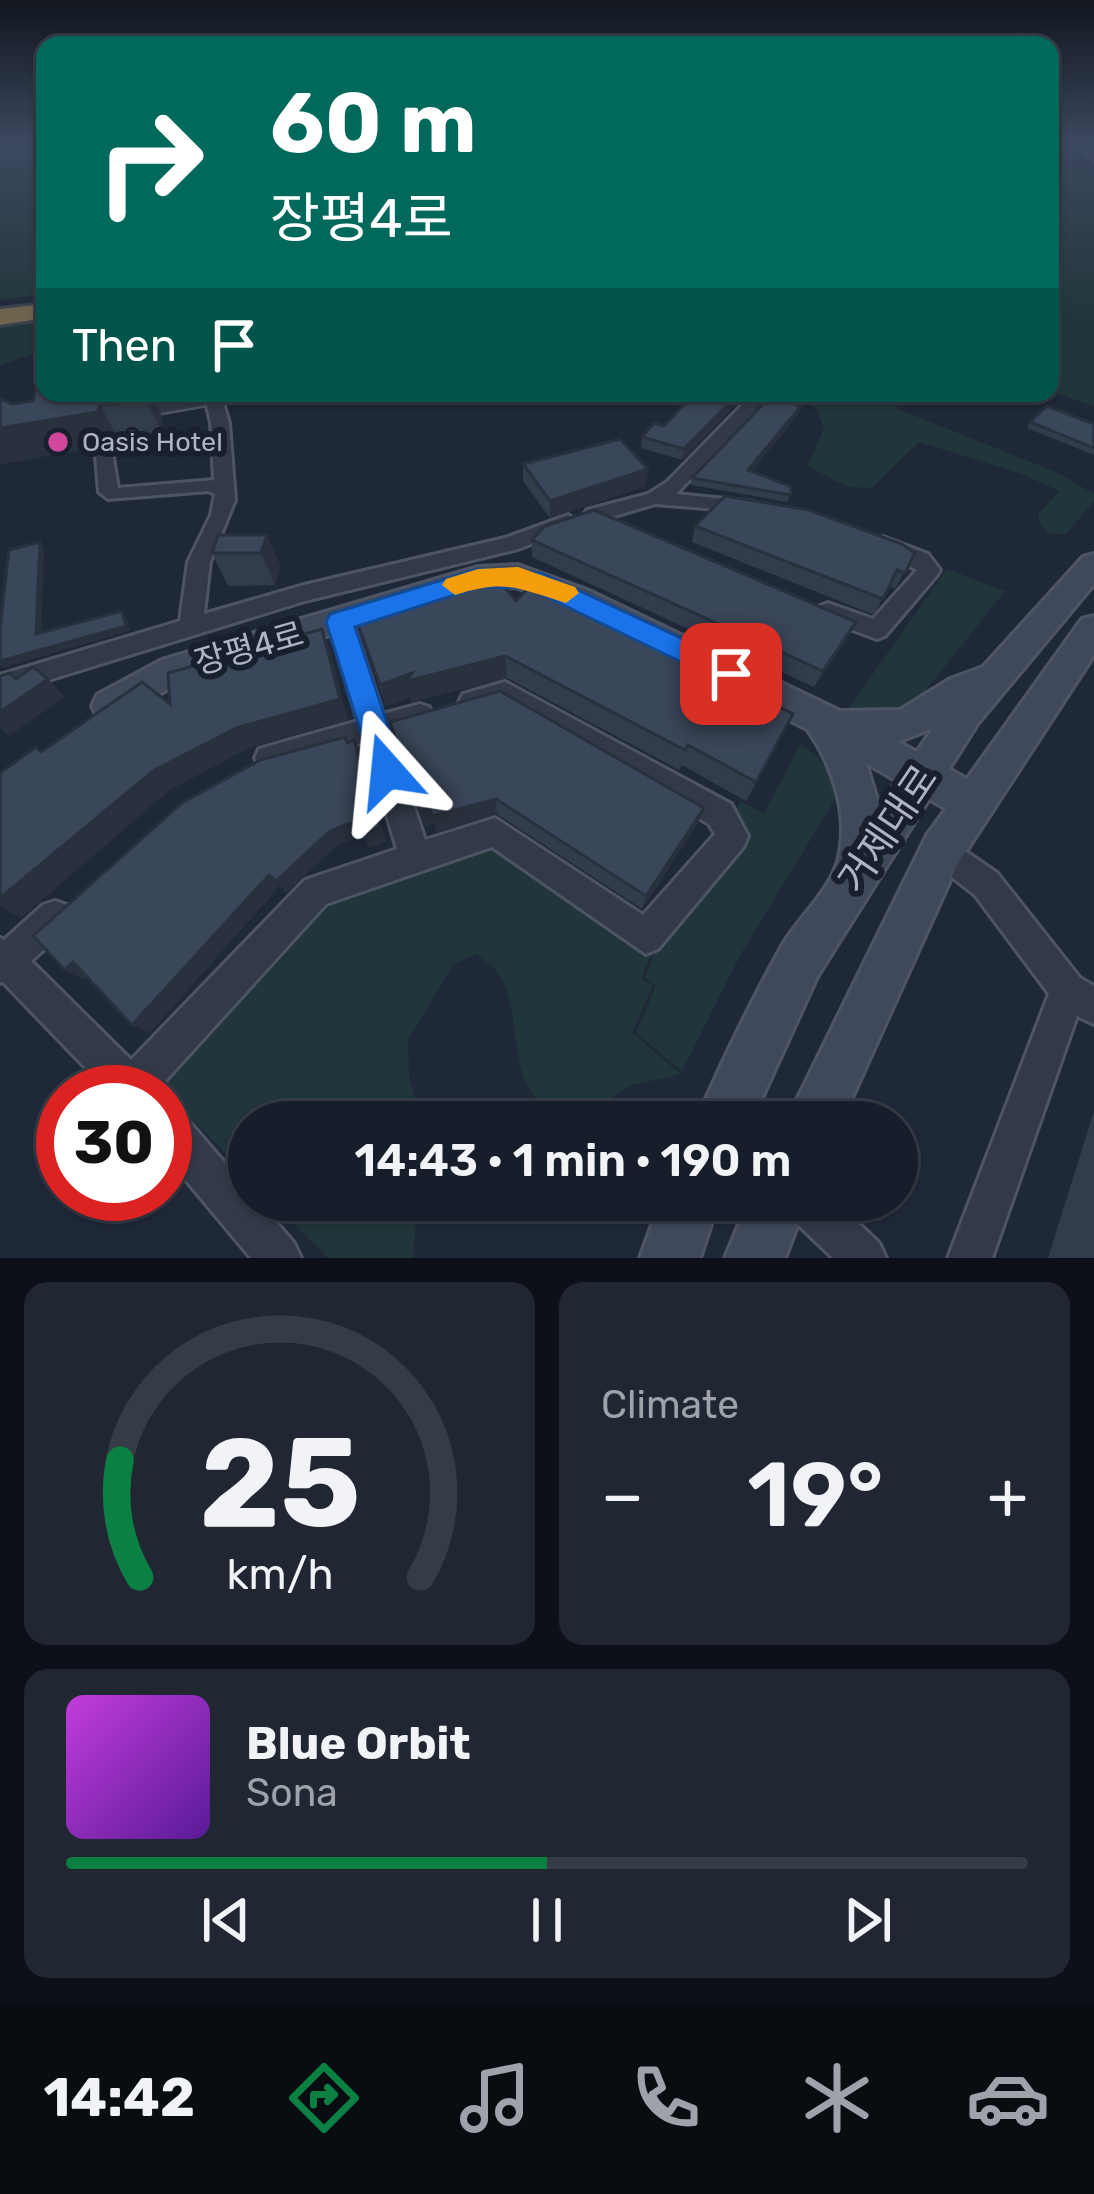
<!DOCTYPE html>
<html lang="en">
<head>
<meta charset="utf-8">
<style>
	:root { --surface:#171e2b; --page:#202733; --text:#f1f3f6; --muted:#9ea2a9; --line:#363c47; --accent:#0b8043 }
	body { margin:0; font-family:Rubik,"Noto Sans KR",sans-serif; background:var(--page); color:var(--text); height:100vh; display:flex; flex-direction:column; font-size:45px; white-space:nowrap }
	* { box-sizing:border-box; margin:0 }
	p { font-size:39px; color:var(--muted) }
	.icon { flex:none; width:66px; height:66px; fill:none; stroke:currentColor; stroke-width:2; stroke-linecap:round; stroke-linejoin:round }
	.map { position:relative; height:1258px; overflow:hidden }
	.side { display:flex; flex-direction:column; gap:24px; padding:24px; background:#0d1018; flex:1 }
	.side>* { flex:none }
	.guide { position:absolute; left:36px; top:36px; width:1023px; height:366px; border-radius:24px; box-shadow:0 3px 9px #0004,0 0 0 3px var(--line); background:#00695c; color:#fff; overflow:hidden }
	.speed { position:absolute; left:36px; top:1065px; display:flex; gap:24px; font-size:60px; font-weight:700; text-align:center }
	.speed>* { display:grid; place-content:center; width:156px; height:156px; border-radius:50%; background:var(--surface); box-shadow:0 3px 9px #0004,0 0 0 3px var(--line); line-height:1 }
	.speed .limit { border:18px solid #d22; background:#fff; color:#111 }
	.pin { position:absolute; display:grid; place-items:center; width:102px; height:102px; color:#fff; margin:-51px; border-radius:24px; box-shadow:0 6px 18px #0006 }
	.me { position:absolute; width:132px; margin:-66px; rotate:342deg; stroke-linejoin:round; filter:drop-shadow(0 0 9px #0008) }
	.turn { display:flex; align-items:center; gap:42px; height:252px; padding:0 36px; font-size:54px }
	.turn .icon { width:156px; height:156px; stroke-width:2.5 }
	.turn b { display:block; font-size:84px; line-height:102px }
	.then { display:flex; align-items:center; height:114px; padding:0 36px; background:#0003; gap:24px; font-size:45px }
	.big { font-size:90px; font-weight:600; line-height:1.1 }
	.side .card { flex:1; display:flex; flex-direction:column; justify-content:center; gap:18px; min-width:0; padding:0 42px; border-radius:24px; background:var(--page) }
	.side .dial { align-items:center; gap:0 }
	.dial svg { height:312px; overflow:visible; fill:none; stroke:var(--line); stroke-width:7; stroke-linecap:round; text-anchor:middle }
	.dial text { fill:var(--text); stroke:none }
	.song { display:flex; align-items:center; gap:36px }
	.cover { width:144px; height:144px; border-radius:18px; background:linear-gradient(135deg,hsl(290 70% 55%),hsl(270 70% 35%)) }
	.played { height:12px; border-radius:6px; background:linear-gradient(90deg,var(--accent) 50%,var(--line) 50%) }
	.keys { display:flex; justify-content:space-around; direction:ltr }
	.heat { display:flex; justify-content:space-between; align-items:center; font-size:66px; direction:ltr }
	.side .tiles { flex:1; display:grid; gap:24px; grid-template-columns:1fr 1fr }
	.card:last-child { grid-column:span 2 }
	.trip { position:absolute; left:228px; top:1101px; width:690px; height:120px; border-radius:60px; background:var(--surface); box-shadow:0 3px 9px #0004,0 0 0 3px var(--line); font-weight:600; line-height:120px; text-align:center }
	.tab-bar { display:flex; height:192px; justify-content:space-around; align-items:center; background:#090c11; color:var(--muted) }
	.tab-bar .icon { width:84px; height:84px }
	.tab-bar .selected { color:var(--accent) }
	.tab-bar b { font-size:54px; color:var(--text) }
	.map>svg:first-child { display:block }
	.green { fill:#21363a }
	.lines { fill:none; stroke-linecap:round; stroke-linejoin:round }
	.lane-casing { stroke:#4d5564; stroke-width:14 }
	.street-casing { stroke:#4d5564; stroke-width:6 }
	.secondary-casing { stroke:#4d5564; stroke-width:6 }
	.highway-casing { stroke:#3a4250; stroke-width:6 }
	.lane { stroke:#323a49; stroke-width:9 }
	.street { fill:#323a49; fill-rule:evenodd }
	.secondary { fill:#40495c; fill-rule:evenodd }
	.highway { fill:#70644f; fill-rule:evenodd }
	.wall { fill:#323c4d }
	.shaded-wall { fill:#29313e }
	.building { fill:#3a4659; stroke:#29313e; stroke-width:3 }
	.route { fill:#1a73e8; stroke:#114b97; stroke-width:3 }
	.slow { fill:#f59e0b }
	.hotel-dot { fill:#d1479c; stroke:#18202d; stroke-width:4.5 }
	.labels { text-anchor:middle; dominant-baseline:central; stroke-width:12; stroke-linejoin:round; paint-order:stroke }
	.far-poi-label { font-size:27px; fill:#acb5c6; stroke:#18202d; text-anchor:start }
	.street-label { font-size:33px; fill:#acb5c6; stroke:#18202d }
	.near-street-label { font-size:39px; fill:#acb5c6; stroke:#18202d }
</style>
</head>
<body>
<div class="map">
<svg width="1094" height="1258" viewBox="0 0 1094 1258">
	<rect width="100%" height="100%" fill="#1f2839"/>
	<g class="green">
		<path d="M0,142H45V294L0,300Z"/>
		<path d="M1050,166L1094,171V407L1050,390Z"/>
		<path d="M45,316V350L0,365V322Z"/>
		<path d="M780,393H890L898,409L1056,472L1094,494V501L1066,534L1051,535L1040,524L1038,514L1059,491L1020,473L919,442L872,488L848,487L807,466L824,429L816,408Z"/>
		<path d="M947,569L1005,591L914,705L891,715L846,712Z"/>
		<path d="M800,744C822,757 836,775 834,801L742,952L682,1071L636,1033L656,985L645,978L657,947L741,801L764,814Z"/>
		<path d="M495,832L654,949L641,979L653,985L632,1033L681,1074L629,1086L581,1119C493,1106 531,1022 498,973C493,966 483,960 476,954L453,965L408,1040L409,1078L422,1122H249V1177L165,1092L150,1086L316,891Z"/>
		<path d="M271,1200H437L416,1223L413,1258H328Z"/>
	</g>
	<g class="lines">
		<defs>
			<path id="lane" d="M146,411L214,399"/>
			<g id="street">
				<path d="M1094,147V160L1085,153Z"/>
				<path d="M204,393H220L229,423L235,500L210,562L204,614L304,585L505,538L568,515L578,522L575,527L518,549L305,601L0,695V675L180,621L188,562L211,515L215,494L209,491L108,499L99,492L96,456L98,452H112L118,488L214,480L211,423Z"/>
				<path d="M757,395L765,400L763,404L676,494L746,501L753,502V512L655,504L594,522L587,520L584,515L587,510L648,494L667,482L751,396Z"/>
				<path d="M883,537L928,554L940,570L937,575L885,636L877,639L820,618L816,612L820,606L828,603L873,619L917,570L875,549L872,544Z"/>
				<path d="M340,612L352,621L383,714L420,704L429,707L433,715L429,723L390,735L425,840L495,818L643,915L715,834L709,824L502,704L472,713L463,710L459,702L463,694L505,682L731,804L748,836L744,846L658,949L646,954L492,847L326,904L155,1092H109L3,982L0,983V938L4,940L43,905L55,901L67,905L71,917L67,929L31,961L131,1060L305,880L397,849L365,742L269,770L259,767L255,758L259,749L269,746L358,721L328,621Z"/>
				<path d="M942,835L997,873L1080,978L1094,986V1024L1077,1016L992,1258H948L1049,994L975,895L931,861L927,850L931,839Z"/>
				<path d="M165,1104L179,1110L249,1191V1200H257L294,1243L301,1258H251L165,1155Z"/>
				<path d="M782,1200H834L879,1243L886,1258H833L788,1215Z"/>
			</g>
			<g id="secondary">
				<path d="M1094,554V584L978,723L949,769L967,779L1082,619L1094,616V655L957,865L841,1122H786L927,835L946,809L929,799L817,977L751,1122H696C721,1063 751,1002 782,946C798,918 829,892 838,861C850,816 833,765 807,729L565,606L516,587L479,589L185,680L110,721L97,717L92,706L97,695L162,660L478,567L518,565L587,590L840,711L900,710L950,679L983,667L1083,557ZM933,728L917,752L898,742ZM866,763L897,781L879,806Z"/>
				<path d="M661,1200H719L700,1258H640Z"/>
				<path d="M749,1200H807L785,1258H725Z"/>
			</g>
			<path id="highway" d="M45,304V318L0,325V309Z"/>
		</defs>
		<use href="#lane" class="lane-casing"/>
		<use href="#street" class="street-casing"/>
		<use href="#secondary" class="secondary-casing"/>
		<use href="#highway" class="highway-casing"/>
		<use href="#lane" class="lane"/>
		<use href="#street" class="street"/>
		<use href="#secondary" class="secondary"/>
		<use href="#highway" class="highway"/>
	</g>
	<g class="wall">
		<path d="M45,393H161V399L154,400L162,417V432L117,436L115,444L0,464V398L12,404L33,401Z"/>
		<path d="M703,393H742L740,400L682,460L641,448L642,437L664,426Z"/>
		<path d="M801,406L799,413L751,472L792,487L788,502L691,485L692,478Z"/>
		<path d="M1030,422L1094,424V455L1027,428Z"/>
		<path d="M523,464L648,469L646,486L550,518L523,481Z"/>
		<path d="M695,526L915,553L895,589L889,586L874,615L692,542Z"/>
		<path d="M267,535L281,567L275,585L228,586L212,553Z"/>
		<path d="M532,540L847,639L814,687L532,557Z"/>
		<path d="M516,601L783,734L746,801L682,765L679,770L507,678L412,702L411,697L386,706L357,622Z"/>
		<path d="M390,722L704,808L698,823L642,909L497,814L437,832L434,823L425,826Z"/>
		<path d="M1094,1111V1258H1048Z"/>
	</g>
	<g class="shaded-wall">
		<path d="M60,393H161V399L154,400L162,417V432L146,401L100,405L117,436L115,444L0,464V428Z"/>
		<path d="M739,393H742L740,400L682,460L684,449Z"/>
		<path d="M801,406L799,413L747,477L748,470Z"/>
		<path d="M648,469L646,486L550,518V501Z"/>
		<path d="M267,535L281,567L275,585L261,553Z"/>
		<path d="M40,542L44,548L41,640L36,634Z"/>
		<path d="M122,611L126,617L130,631L2,668L0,666V661Z"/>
		<path d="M856,622L847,639L814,687L823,671Z"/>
		<path d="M322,629L330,650L348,720L249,748L170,790L21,918L0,906V898Z"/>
		<path d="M505,656L507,678L412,702L411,697L386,706L380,685L412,673Z"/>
		<path d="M48,679L65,697L9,736L0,727V712Z"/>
		<path d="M354,740L386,841L369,848L363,835L338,845L286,893L276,881L330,831L358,820Z"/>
		<path d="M496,799L497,814L437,832L432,816Z"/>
		<path d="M429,808L434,823L425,826L420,811Z"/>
		<path d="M704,808L698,823L642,909L646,896Z"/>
		<path d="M269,875L279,887L150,1033L132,1025Z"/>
		<path d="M73,962L92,972L84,980L65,970Z"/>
	</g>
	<g class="building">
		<path d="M38,378H45V393H62L68,398L102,393H146V401L100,405L98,412L0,428V398L12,404L33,401Z"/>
		<path d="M703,393H739L684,449L642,437L654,423L664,426L687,401Z"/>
		<path d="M770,397L801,406L748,470L792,487L790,495L692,478Z"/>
		<path d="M1047,406L1094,424V448L1030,422Z"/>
		<path d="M620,439L648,469L550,501L523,464Z"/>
		<path d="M725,496L809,510L902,544L915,553L905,573L897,570L883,599L695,526Z"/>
		<path d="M594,510L856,622L823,671L532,540L545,526Z"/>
		<path d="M218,535H267L261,553H212Z"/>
		<path d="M40,542L36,634L122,611L126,626L0,661V628L9,550Z"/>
		<path d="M500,581L516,601L531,585L793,714L756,782L688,745L685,750L505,656L407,681L412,673L380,685L357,622L365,613L450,587Z"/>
		<path d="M322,629L340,699L236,728L153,771L0,898V773L36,747L41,752L142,682L170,704L168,673Z"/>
		<path d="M33,667L48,679L0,712V676L10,673L16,679Z"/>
		<path d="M500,691L704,808L646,896L496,799L432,816L429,808L420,811L390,722Z"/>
		<path d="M345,737L347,743L354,740L380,827L362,834L358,820L330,831L276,881L269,875L132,1025L73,962L65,970L33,936L182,803L260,760Z"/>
	</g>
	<linearGradient id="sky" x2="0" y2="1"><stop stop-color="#11161f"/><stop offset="0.45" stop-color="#3c485f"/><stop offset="1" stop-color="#3c485f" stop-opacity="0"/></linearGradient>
	<rect width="1094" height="318" fill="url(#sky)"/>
	<path class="route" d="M478,569L541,573L741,666L745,674L741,683L731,686L528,588L479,587L355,627L403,771L399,781L387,785L376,781L326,622L330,614Z"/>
	<path class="slow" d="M518,567L575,587L579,593L566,603C517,588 506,579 455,595L442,585L446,579L478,569Z"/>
	<circle class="hotel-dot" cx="58" cy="442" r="12"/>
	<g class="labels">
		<g class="far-poi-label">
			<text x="82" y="442">Oasis Hotel</text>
		</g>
		<g class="street-label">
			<text transform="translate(249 648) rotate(-16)">장평4로</text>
		</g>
		<g class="near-street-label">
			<text transform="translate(888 829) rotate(-56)">거제대로</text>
		</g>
	</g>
</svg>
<div class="speed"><div class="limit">30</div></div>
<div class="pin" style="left:731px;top:674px;background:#d93025"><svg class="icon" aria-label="arrive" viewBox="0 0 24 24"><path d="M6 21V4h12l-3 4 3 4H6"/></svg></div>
<svg class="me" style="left:387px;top:771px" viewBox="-20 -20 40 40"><path d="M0-17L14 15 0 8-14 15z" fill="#1a73e8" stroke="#fff" stroke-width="4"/></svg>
<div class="trip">14:43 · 1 min · 190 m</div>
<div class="guide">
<div class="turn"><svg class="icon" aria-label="right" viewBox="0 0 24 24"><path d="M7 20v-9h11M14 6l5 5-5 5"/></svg><div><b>60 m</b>장평4로</div></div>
<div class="then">Then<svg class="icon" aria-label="arrive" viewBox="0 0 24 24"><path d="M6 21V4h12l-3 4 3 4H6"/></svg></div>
</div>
</div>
<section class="side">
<div class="tiles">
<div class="card dial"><svg viewBox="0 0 100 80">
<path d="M14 69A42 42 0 1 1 86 69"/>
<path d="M14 69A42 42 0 0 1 9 39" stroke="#0b8043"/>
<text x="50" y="56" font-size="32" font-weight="700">25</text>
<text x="50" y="72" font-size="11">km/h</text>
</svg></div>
<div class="card"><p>Climate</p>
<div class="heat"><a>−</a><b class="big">19°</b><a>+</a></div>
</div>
<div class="card">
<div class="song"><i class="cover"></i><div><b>Blue Orbit</b><p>Sona</p></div></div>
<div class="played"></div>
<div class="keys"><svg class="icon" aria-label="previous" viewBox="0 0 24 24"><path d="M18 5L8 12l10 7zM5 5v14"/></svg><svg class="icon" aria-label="pause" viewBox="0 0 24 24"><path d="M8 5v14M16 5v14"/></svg><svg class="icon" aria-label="next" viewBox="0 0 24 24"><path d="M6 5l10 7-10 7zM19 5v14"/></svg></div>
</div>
</div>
</section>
<nav class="tab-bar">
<b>14:42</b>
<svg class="icon selected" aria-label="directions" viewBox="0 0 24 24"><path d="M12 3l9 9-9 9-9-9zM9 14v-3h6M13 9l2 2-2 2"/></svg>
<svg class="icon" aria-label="music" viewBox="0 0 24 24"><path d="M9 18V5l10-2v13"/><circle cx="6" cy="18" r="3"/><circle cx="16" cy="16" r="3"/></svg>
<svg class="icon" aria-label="phone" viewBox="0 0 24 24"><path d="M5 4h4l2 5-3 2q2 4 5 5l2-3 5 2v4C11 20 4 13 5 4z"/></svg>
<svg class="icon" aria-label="climate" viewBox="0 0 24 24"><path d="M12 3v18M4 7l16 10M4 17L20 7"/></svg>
<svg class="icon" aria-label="car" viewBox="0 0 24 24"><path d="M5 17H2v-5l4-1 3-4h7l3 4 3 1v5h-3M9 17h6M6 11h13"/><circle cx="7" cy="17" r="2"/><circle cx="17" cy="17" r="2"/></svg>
</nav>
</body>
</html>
